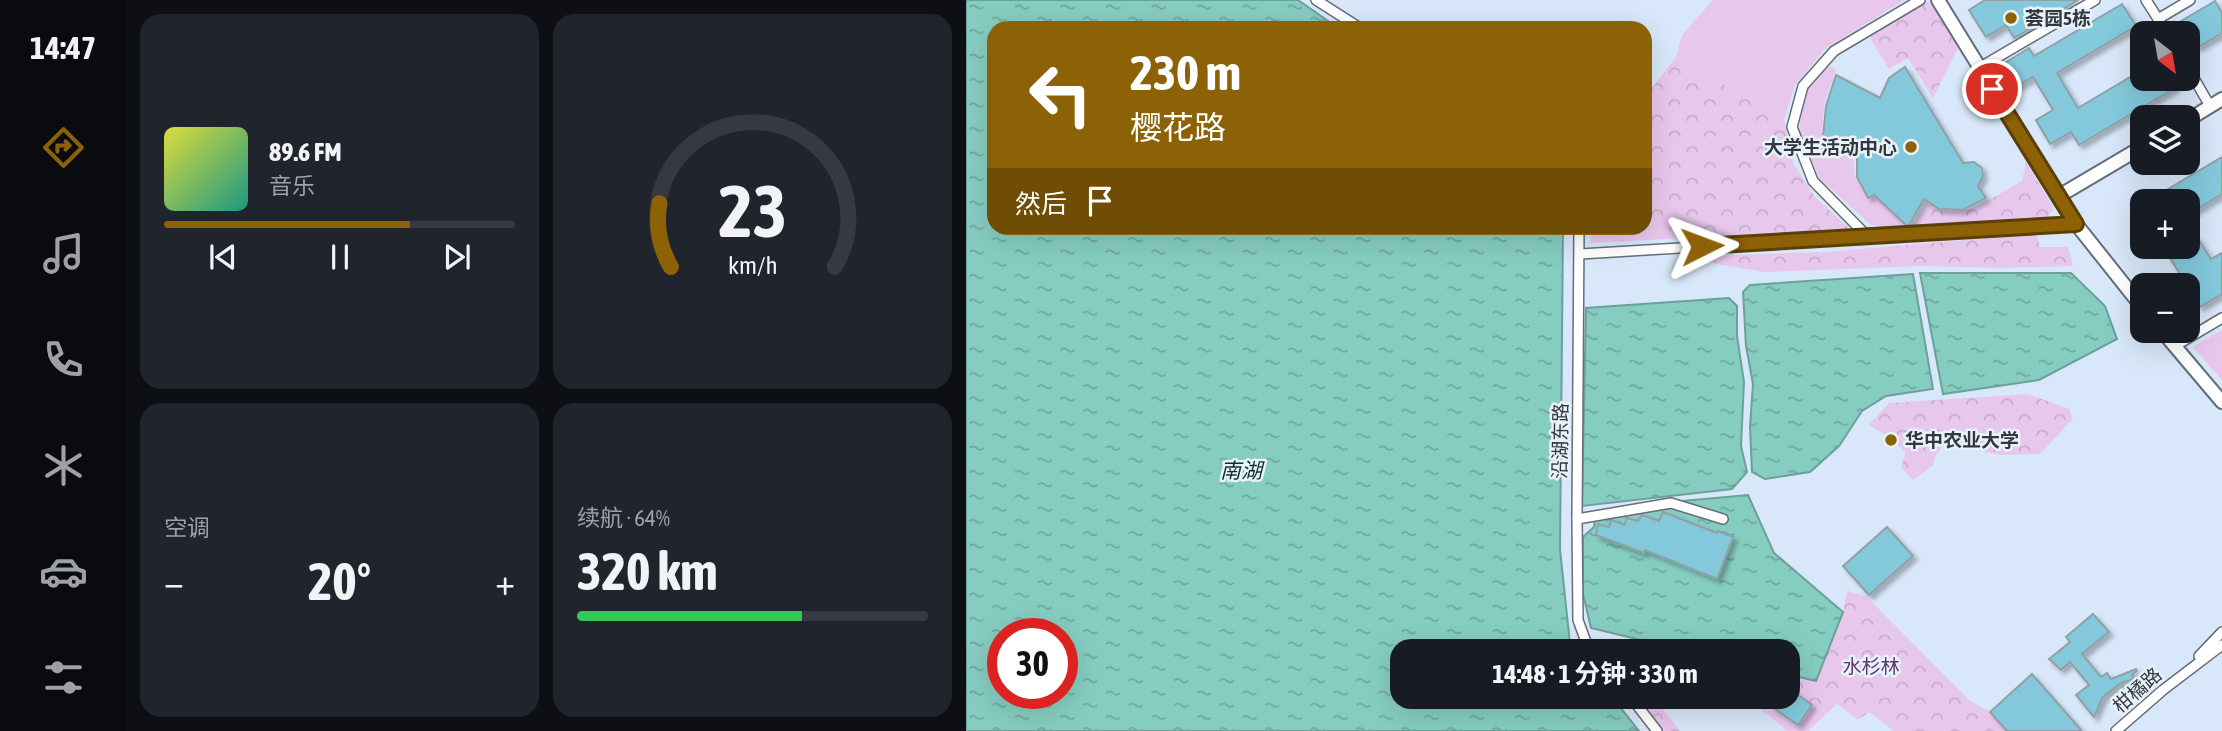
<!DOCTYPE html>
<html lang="zh">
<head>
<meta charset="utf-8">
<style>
	:root { --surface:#171b24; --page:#20242c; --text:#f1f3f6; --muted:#9ea1a6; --line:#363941; --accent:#8d6106 }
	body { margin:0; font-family:"Asap Condensed","Noto Sans SC",sans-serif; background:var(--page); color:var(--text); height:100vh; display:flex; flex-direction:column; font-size:26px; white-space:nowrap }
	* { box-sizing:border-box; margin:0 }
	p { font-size:23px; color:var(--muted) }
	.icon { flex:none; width:38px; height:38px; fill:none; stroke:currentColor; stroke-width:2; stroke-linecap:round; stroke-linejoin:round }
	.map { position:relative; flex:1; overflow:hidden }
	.sheet { display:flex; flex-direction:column; gap:14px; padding:14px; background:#0d0f14; width:840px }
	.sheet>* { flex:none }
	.top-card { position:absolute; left:21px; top:21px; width:665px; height:214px; border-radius:21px; box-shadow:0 7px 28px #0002; background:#8d6106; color:#fff; overflow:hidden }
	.needle { width:46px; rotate:149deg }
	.tools { position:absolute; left:1164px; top:21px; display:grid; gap:14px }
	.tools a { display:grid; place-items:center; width:70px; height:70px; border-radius:14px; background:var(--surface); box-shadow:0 7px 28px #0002; font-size:35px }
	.speed { position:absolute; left:21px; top:618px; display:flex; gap:14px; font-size:35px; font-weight:700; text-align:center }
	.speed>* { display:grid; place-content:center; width:91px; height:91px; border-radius:50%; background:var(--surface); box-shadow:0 7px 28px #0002; line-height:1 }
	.speed .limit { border:10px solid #d22; background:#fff; color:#111 }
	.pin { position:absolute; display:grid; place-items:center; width:60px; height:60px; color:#fff; margin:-30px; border:4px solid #fff; border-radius:50%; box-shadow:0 2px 7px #0007 }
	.me { position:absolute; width:77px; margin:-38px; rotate:87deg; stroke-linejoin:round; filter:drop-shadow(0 0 5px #0008) }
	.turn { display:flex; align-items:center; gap:24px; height:147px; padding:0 28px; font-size:32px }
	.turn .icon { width:91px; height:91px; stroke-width:2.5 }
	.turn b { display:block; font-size:49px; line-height:60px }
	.then { display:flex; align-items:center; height:66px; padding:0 28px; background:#0003; gap:14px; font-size:26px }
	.big { font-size:52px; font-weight:700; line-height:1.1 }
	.sheet .widget { flex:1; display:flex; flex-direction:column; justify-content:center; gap:10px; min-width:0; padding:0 24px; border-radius:21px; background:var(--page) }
	.sheet .dial { align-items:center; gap:0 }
	.dial svg { height:182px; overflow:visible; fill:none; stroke:var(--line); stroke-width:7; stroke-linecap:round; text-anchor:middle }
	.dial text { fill:var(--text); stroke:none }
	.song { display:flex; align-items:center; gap:21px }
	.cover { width:84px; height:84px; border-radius:10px; background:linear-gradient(135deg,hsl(60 70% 55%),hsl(170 70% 35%)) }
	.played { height:7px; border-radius:4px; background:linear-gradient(90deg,var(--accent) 70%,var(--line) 70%) }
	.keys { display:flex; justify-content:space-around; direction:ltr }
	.heat { display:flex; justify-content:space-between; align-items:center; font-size:38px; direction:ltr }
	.charge { height:10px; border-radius:5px; background:linear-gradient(90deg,#34c759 64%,var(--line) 0) }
	.sheet .tiles { flex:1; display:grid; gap:14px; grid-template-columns:repeat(2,1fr) }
	.trip { position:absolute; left:424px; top:639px; width:410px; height:70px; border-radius:21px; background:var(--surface); box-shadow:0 7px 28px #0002; font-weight:700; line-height:70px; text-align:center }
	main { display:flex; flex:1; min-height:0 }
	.tab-bar { display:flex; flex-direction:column; width:126px; justify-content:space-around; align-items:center; background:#090b0e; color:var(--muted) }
	.tab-bar .icon { width:49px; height:49px }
	.tab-bar .current { color:var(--accent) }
	.tab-bar b { font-size:32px; color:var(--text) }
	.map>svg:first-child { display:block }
	.built { fill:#d8e7f9; fill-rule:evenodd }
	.grass { fill:#e8c7ed }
	.forest { fill:url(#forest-crowns) }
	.water { fill:url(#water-ripples); stroke:#6da099; stroke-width:2; fill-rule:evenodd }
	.building { fill:#83c8db; stroke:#90a0a5; stroke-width:2; filter:url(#shadow) }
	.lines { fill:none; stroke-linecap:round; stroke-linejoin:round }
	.street-casing { stroke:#656e78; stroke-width:12 }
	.secondary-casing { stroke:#656e78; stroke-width:16 }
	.street { stroke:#fff; stroke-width:9 }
	.secondary { stroke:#fff; stroke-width:12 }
	.route-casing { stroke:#5c3f04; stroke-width:18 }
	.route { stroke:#8d6106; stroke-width:12 }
	.poi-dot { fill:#8d6106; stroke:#e7f2fd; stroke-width:2.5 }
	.labels { text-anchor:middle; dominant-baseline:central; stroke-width:5; stroke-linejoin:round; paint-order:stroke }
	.poi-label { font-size:19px; font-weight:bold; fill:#34383d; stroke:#e7f2fd; text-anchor:start }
	.street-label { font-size:19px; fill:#34383d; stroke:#e7f2fd }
	.park-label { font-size:19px; fill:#63346b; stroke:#e7f2fd }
	.water-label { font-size:21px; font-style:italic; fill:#0d312c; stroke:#e7f2fd }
</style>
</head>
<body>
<main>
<nav class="tab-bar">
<b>14:47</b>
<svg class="icon current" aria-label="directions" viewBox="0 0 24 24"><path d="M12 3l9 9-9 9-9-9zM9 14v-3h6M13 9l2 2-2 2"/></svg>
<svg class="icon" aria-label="music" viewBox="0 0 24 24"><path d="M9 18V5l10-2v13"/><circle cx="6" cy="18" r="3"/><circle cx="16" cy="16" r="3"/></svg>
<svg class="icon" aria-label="phone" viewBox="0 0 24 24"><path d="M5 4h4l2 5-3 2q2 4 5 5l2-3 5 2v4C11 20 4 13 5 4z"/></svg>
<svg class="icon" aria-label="climate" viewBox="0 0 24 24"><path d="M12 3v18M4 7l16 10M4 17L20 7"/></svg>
<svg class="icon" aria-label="car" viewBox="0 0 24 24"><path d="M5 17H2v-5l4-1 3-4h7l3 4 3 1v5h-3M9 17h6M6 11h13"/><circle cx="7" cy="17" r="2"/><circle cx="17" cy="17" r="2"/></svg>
<svg class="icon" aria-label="filters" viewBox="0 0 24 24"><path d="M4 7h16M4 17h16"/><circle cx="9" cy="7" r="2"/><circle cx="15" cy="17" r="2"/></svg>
</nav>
<section class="sheet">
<div class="tiles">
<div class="widget">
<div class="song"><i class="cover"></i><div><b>89.6 FM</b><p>音乐</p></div></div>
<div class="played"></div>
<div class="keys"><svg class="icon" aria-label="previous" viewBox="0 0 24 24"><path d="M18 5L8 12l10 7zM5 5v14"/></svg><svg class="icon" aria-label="pause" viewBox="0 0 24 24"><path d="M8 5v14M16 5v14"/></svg><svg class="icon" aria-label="next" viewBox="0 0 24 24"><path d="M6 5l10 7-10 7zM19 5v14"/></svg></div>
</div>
<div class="widget dial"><svg viewBox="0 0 100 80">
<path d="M14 69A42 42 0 1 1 86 69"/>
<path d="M14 69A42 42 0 0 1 9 41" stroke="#8d6106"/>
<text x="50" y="56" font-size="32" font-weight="700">23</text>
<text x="50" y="72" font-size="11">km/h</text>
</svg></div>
<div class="widget"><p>空调</p>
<div class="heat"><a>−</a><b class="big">20°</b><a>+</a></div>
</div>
<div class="widget"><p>续航 · 64%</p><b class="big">320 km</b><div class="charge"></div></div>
</div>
</section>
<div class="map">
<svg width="1256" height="731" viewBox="0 0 1256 731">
	<defs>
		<pattern id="forest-crowns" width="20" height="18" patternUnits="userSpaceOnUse" patternTransform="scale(1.75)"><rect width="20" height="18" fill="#e8c7ed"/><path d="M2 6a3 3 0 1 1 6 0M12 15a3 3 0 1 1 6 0" fill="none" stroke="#c8accc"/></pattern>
		<pattern id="water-ripples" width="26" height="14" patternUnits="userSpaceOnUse" patternTransform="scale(1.75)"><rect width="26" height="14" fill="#86cdc1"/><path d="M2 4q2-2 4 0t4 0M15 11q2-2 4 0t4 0" fill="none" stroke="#6ea79e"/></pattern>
		<filter id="shadow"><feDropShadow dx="4" dy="4" stdDeviation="2" flood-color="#0004"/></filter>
	</defs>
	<rect width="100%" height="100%" fill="#e7f2fd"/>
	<path class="built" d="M332,0H1256V731H673L646,697L821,696V651H610L604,644L594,549L597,228H679V28H372ZM1176,33H1222V79H1176ZM1176,117H1222V163H1176ZM1176,201H1222V247H1176ZM1176,285H1222V331H1176Z"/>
	<g class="grass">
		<path d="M747,0H939L860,48L829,85L818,119L710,57L716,35Z"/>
		<path d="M860,64L870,70L858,104L855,148L886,147L889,175L902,200L910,196L941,226L921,229L904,224L854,179L833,130L840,87Z"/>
		<path d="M1256,330V380L1227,347Z"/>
	</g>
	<g class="forest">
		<path d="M955,0L967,4L992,48L967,98L942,58L923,69L901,33Z"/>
		<path d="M710,57L818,119L827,163L849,197L884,229L625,243L624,228H679V97Z"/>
		<path d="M1060,162L1088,209L1078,220L947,225L963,200L978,208L1007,209L1056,181Z"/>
		<path d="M1070,234L1074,247H1102L1107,266L1036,268L956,266L798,272L711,257L859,252Z"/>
		<path d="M1062,394L1103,409L1107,419L1074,454L1035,455L980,443L970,454L966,466L947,480L935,467L940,452L920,435L903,425L923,403Z"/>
		<path d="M881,591L900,596L1003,700L1024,712L1041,731H928L903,712L892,720L871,704L842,731H822L779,697L821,696V674L851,680L877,612Z"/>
		<path d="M665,639L720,651H637Z"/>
		<path d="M670,697H688L714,731H697Z"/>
	</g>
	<g class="water">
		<path d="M0,0H332L372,28H28V228H597L594,549L604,644L610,651H436V696L646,697L673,731H0ZM37,634H96V693H37Z"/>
		<path d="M954,273H1105L1139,306L1151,339L1073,380L977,394Z"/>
		<path d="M947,274L967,389L920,396L896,411L873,446L844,472L799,479L786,472L784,427L787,384L780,346L777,292L784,285Z"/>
		<path d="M763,298L771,306V336L778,382L775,446L781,472L766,489L616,506L620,308Z"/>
		<path d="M782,495L808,553L877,612L850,681L821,674V651H720L625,628L617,594V537L628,527L630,513L705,502Z"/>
	</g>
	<g class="building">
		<path d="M1019,0H1112L1048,38L1040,25L1020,37L1003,10Z"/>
		<path d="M1249,1L1256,13V33L1231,48L1215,21Z"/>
		<path d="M1156,4L1170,26L1091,73L1112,108L1176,70V79H1204L1209,88L1113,145L1105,132L1084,144L1070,120L1087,110L1067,77L1050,87L1037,64L1063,48L1068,56Z"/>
		<path d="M939,67L997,163L1008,162L1016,168L1017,176L1012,186L1020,198L997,210L973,209L958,199L942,227L908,195L902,198L891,177V146L856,148L860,106L870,75L914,98L923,78Z"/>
		<path d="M1256,157V194L1222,215V201H1182Z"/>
		<path d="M1230,236L1245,259L1256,253V294L1234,307L1201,253L1212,247H1222V241Z"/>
		<path d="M697,512L751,533L752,531L767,537L751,579L679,550L678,553L630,535L632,524L643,527L645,520L659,525L660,518L672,521L676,515L693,521Z"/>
		<path d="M921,527L947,556L903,595L877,566Z"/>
		<path d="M1127,614L1143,632L1116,654L1135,677L1141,673L1145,679L1170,669L1171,671L1166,675L1168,679L1155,683L1137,697L1128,717L1110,695L1123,685L1104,662L1095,670L1083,659L1104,642L1100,637Z"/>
		<path d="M1066,674L1116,731H1041L1024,712Z"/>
		<path d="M821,687L846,705L832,725L805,706L812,696H821Z"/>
	</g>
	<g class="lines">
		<defs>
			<g id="street">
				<path d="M350,0L394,28"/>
				<path d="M1180,0L1201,33"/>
				<path d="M1192,19L1224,0"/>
				<path d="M1013,68L1129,0"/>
				<path d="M1222,68L1244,106"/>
				<path d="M613,228L611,519L612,620L620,642L628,651"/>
				<path d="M901,236L847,181L826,127L837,86L868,51L954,0"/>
				<path d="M614,254L1110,224"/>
				<path d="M1209,346L1256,318"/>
				<path d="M611,519L705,503L757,519"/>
				<path d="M1233,656L1256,632"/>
				<path d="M664,696L691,731"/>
				<path d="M1150,731L1197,690L1256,645"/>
			</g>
			<g id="secondary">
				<path d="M972,0L1110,224L1176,307"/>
				<path d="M1222,120L1256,99"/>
				<path d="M1093,196L1176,147"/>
				<path d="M1196,331L1256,402"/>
			</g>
		</defs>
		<use href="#street" class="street-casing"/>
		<use href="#secondary" class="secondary-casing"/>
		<use href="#street" class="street"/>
		<use href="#secondary" class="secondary"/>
	</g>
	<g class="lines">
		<defs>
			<path id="route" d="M736,246L1110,224L1026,89"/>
		</defs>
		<use href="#route" class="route-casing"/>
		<use href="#route" class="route"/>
	</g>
	<g class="poi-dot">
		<circle cx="1045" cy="18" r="7"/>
		<circle cx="945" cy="147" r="7"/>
		<circle cx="925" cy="440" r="7"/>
	</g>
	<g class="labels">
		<g class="poi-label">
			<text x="1059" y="18">荟园5栋</text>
			<text x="931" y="147" text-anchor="end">大学生活动中心</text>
			<text x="939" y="440">华中农业大学</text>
		</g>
		<g class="street-label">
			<text transform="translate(594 441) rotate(-89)">沿湖东路</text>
			<text transform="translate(1171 690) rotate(-41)">柑橘路</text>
		</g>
		<g class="park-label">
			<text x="905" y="666">水杉林</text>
		</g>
		<g class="water-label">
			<text x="275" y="470">南湖</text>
		</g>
	</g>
</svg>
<div class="tools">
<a><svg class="needle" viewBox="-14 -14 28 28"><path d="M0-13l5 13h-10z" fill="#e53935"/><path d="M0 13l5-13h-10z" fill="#9ea1a6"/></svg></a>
<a><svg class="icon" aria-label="layers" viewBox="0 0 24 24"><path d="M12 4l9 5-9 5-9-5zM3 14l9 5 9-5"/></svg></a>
<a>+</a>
<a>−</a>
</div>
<div class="speed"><div class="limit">30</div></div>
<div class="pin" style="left:1026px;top:89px;background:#d93025"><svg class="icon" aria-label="arrive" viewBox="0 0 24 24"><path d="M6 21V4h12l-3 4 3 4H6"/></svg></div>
<svg class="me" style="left:736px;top:246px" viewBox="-20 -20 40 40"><path d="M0-17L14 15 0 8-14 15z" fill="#8d6106" stroke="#fff" stroke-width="4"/></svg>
<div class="trip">14:48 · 1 分钟 · 330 m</div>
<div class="top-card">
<div class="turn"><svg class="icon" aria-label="left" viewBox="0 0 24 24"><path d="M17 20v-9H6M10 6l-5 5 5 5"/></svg><div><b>230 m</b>樱花路</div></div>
<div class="then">然后<svg class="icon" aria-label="arrive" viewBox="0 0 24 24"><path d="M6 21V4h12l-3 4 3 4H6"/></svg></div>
</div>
</div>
</main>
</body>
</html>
